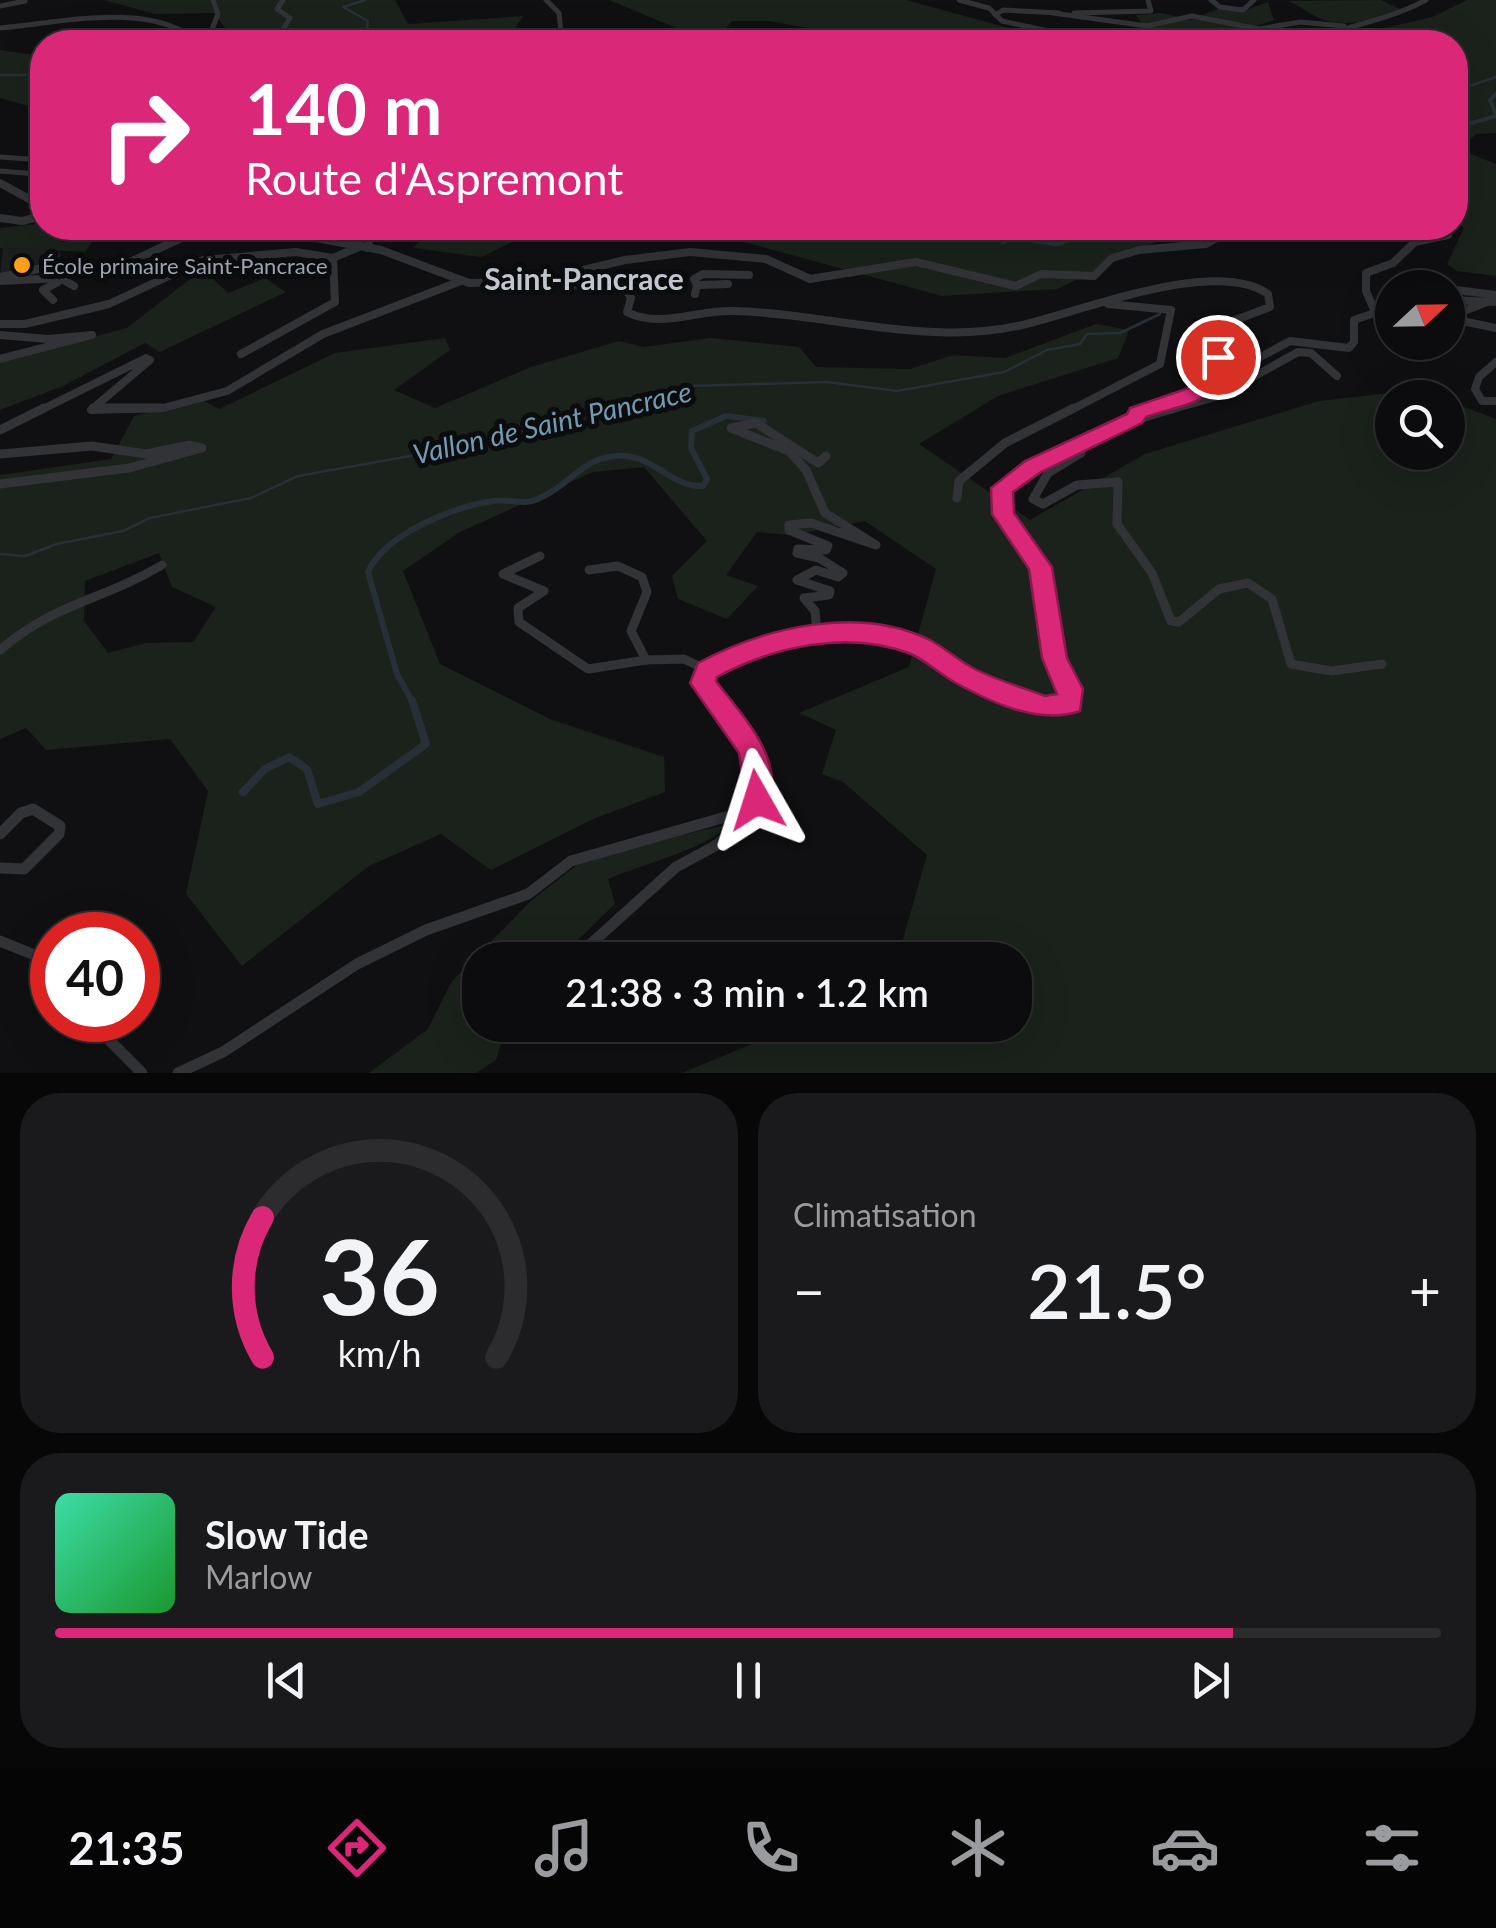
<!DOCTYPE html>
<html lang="fr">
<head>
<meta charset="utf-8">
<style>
	:root { --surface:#0c0c0e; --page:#1a1a1c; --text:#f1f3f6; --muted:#9a9b9e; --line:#2c2c2e; --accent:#db2777 }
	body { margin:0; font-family:Lato,sans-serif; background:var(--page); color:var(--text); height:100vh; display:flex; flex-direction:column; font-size:38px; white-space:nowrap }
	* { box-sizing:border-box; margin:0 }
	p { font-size:32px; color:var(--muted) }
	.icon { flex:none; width:55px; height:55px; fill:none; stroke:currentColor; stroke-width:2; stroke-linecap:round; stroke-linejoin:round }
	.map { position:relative; height:1073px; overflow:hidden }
	.drawer { display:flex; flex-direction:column; gap:20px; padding:20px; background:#070708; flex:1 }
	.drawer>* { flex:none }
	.hud { position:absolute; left:30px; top:30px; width:1438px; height:210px; border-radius:40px; box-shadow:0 10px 40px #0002,0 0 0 2px var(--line); background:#db2777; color:#fff; overflow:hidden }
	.needle { width:65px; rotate:68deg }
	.controls { position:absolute; left:1375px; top:270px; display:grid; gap:20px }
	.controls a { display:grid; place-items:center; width:90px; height:90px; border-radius:50%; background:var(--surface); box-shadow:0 10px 40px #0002,0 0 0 2px var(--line); font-size:50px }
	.speed { position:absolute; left:30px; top:912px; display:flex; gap:20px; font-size:50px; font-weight:700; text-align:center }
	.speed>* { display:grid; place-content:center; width:130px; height:130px; border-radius:50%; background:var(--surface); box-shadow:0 10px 40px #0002,0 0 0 2px var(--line); line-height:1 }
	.speed .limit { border:15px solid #d22; background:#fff; color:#111 }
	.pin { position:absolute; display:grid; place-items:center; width:85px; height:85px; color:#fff; margin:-42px; border:5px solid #fff; border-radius:50%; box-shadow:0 2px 10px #0007 }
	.me { position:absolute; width:110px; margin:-55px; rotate:354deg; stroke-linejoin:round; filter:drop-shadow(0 0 8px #0008) }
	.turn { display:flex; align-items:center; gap:35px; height:210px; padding:0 50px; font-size:45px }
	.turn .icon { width:130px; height:130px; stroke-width:2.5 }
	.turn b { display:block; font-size:70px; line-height:85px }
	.big { font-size:75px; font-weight:600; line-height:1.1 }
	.drawer .widget { flex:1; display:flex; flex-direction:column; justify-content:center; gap:15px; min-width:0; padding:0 35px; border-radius:40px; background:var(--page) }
	.drawer .dial { align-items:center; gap:0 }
	.dial svg { height:260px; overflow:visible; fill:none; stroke:var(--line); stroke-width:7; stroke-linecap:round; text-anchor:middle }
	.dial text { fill:var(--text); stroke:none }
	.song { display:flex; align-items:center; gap:30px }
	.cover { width:120px; height:120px; border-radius:15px; background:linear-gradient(135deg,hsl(160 70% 55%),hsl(130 70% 35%)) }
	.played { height:10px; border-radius:5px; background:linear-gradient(90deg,var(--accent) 85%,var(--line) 85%) }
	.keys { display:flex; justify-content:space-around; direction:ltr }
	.heat { display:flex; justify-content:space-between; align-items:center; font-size:55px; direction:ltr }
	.drawer .tiles { flex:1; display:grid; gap:20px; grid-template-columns:1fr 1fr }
	.widget:last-child { grid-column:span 2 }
	.trip { position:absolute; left:462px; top:942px; width:570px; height:100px; border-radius:40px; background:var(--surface); box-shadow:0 10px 40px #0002,0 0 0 2px var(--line); font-weight:600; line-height:100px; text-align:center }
	.tabs { display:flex; height:160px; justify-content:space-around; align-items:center; background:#050506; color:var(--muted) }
	.tabs .icon { width:70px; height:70px }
	.tabs .current { color:var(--accent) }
	.tabs b { font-size:45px; color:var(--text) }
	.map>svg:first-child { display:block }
	.built { fill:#1c1d1f }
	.green { fill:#1a221b; fill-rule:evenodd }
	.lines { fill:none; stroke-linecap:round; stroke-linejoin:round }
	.stream { stroke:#263036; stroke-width:2.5 }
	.canal-far3 { stroke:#263036; stroke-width:4 }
	.canal-far2 { stroke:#263036; stroke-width:5 }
	.canal-far1 { stroke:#263036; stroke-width:6 }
	.canal { stroke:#263036; stroke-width:8 }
	.minor-far3 { stroke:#313337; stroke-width:5 }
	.minor-far2 { stroke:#313337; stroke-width:8 }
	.minor-far1 { stroke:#313337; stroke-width:9 }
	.minor { stroke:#313337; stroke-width:11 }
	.route { fill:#db2777; stroke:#8e194d; stroke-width:2.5 }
	.poi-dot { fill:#fea01d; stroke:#0b0c0d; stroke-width:4 }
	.labels { text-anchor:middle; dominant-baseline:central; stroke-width:10; stroke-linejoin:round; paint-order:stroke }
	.far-poi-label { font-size:22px; fill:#a1a8b4; stroke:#0b0c0d; text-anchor:start }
	.water-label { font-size:28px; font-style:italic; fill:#749ab2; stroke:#0b0c0d }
	.far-district-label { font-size:30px; font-weight:bold; fill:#c2c7d0; stroke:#0b0c0d }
</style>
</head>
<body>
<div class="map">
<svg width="1496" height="1073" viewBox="0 0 1496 1073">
	<rect width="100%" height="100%" fill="#101012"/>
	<path class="built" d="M3,248L56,250L61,254L59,261L0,274Z"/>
	<g class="green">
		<path d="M104,0H395L408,24L523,16L510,36L522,42H226L233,38L214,13L155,14Z"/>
		<path d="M609,0H906L1060,42H882L770,21H732L726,28L749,42H710Z"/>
		<path d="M1381,0L1400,9C1387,21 1345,26 1327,21C1314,17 1301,7 1289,1Z"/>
		<path d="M1467,0H1496V133L1476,134L1461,150L1496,164V276L1457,271L1447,264L1464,228L1455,219V42H1325L1432,17Z"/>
		<path d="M1268,2L1274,20L1240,31L1223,42H1145L1149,36L1136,15L1162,13L1190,20L1220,8L1243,11Z"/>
		<path d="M0,50L42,56V72L33,74L35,91L42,92V110L0,98Z"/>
		<path d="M36,224L57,233L61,242H92L85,252L0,248V228Z"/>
		<path d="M433,228H1185L1057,289L942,296L740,241H515L481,257L413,248Z"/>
		<path d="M203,269L228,293L265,278L286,292L160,352L145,343L63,386L0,410V362L127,328Z"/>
		<path d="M1096,324L1129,330L1118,358L998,396L919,444L1030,520L1145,454L1319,401L1415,390L1437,397L1392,398V452H1448V401L1496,419V1073H682L798,1025H1015V960H897L927,855L843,782L822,774L836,730L799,713L909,667L936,569L865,521L791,535L757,532L726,575L758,586L727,619L678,599L672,576L707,541L644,467L593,472L460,532L403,571L440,664L550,719L664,757L665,792L593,819L491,870L441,834L369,866L242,966L186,894L208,791L170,739L46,750L26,728L0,739V475L111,459L134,416L202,400L219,409L335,353L445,338L450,350L394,390L435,408L531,367L619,341L644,347L711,338L799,347L816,367L910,369L953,355L1005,358ZM159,553L172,587L216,607L193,642L146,643L108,653L84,621L85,581Z"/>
		<path d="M734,823C698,852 651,861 608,879L615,904L557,960H480V1025H507L496,1060L476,1073H369L428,1029L452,981L533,899L577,865L652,842Z"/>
	</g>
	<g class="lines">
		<g class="stream">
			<path d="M365,0L343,7L368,21L365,42"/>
			<path d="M0,75H26"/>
			<path d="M1455,91L1496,77"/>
			<path d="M0,554L25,556L57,544L123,531L150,518L251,498L298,476L472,445L689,386L827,382L897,391L1004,372L1047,350L1080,344L1087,334L1120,333L1160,314"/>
		</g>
		<g class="canal-far3">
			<path d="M1496,94L1490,100L1496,115"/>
			<path d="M1455,128L1496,116"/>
		</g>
		<path class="canal-far2" d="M1003,242L1013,237L1057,244L1091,232L1125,228"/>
		<path class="canal-far1" d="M413,703L397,674L368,572C385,534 453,507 493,501C508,498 523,506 538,499C572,485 584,453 626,456C656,459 674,488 703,486L707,479L691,448L692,431L726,416L764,421"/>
		<path class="canal" d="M243,792L265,769L289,757L307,769L318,804L359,792L426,744L412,700"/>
		<g class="minor-far3">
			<path d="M546,0L559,13L561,32L580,42"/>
			<path d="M959,0L989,8L1002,21L1099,42"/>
			<path d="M1211,0L1220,7L1243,10L1254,0"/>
			<path d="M0,6L25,1H18"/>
			<path d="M1053,13L1147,26L1192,16L1259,29L1300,22L1344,26"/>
			<path d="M1074,13L1151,11L1148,0"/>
			<path d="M995,15L1003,10L1059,13"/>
			<path d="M0,28C60,23 150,0 199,42"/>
			<path d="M199,40L209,37L218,14L213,0"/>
			<path d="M263,42L282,31L290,18L277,9L283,0"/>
			<path d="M1301,42C1343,27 1387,21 1426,0"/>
			<path d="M0,157L42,160"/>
			<path d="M0,171L36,174L41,181"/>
		</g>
		<g class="minor-far2">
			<path d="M39,179L42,183"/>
			<path d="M0,183L42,206"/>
			<path d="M0,218L22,221L42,216"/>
			<path d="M262,228L381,250L469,283L546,281L627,291L631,298L627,312C659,329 697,310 731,311C827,313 923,346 1018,326C1078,313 1215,256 1268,294L1270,307L1225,324L1209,386L1144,411"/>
			<path d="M354,228L369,240L368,248"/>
			<path d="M1362,228L1369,232L1386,228"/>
			<path d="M0,277L66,263L117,268L203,228"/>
			<path d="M0,281L60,278L74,286"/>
			<path d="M556,282L567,274L625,260L690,252L766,259L810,279L916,262L1016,286L1041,274L1094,276L1112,258L1139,250L1206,244L1220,236L1288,228"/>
			<path d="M697,285L694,279L703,274L749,275"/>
			<path d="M1448,289L1496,295"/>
			<path d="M695,294L697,285L728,284"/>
			<path d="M53,300L43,290L58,282"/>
			<path d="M1448,300L1496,302"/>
			<path d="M1375,312L1366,291V273L1393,263L1415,242L1448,235L1435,228"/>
			<path d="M1448,317L1490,301"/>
			<path d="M1448,318L1496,328"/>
			<path d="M0,324H25L109,304L203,260L296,252L333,258L361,246"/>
			<path d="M0,335L48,339L92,335L0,359"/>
			<path d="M1409,342L1410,354"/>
			<path d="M241,354L335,302L333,258"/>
			<path d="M1496,362L1479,377L1475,389L1482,401H1496"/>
			<path d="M1230,390L1298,352L1311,353L1337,376"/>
			<path d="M39,411L146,358L150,360L91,410L163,408L227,391L323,334L461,281"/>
			<path d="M1069,411L1160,364L1171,310L1108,304"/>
			<path d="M1166,411L1226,394L1233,372L1290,341L1349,348L1354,342V320L1389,308L1387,289L1392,284L1440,288"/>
		</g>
		<g class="minor-far1">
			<path d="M93,408H160"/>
			<path d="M1143,411L1151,408"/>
			<path d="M0,430L44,408"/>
			<path d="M1075,446L1081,453L1048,473L1033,499L1043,504L1077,485L1118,482L1117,524L1152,573L1171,621L1179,622L1219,589L1248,583L1272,599L1291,664L1332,671L1382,664"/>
			<path d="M0,454L92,446L146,454L190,445L202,448L129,468L0,484"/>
			<path d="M957,498L959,481L1005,443L1074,408"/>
			<path d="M540,556L503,574L544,591L518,608L519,622L588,669L646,660"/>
			<path d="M589,570L618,566L642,577L647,592L631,631L646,660L684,659L707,670"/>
			<path d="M817,633L815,611L804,598L829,595L830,591L797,580L816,570L838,577L843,573L819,558L797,553L798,549L826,550L828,546L789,530V525L811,523L876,545L825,513L806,470L789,451L731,428L756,423L818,463L826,456"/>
			<path d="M0,650C54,603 104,600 162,565"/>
			<path d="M714,703L703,683L707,670C762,640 847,616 909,642C930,651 948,668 968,678C989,687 1012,694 1033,703"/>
			<path d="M1069,703L1071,693L1054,658L1040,567L1003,515L1002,488C1053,452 1114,425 1175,408"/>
		</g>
		<g class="minor">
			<path d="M1027,700L1045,707L1068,705L1069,700"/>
			<path d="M0,834L21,813L33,809L60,826L59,834L24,869L0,868"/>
			<path d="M0,941L52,962"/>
			<path d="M573,960L676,867L715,846L752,817L750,810"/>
			<path d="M89,1020L142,1073"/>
			<path d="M178,1073L223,1052L357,964L426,930L528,894L571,861L750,810C775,765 738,735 712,700"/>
		</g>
	</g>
	<path class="route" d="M1218,351L1227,357C1216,406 1189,402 1146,417L1142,423L1041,472L1013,492L1014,513L1052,567L1067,658L1083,689L1080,711C1040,725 992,703 956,683C941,675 927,661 911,654C848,630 774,646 717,677L716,681C742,716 788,761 767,808L757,812L747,808L739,753L690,683L698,663C763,628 856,605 928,639C944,647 958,660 973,668C995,680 1022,687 1045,696L1057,694L1042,658L1029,569L992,514L991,488L1025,461L1127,414L1130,408L1195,386L1202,379L1208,357Z"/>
	<circle class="poi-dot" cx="22" cy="265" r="10"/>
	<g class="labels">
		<g class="far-poi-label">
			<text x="42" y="265">École primaire Saint-Pancrace</text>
		</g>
		<g class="water-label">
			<text transform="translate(552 422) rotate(-13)">Vallon de Saint Pancrace</text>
		</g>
		<g class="far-district-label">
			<text x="584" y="278">Saint-Pancrace</text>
		</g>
	</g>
</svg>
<div class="controls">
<a><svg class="needle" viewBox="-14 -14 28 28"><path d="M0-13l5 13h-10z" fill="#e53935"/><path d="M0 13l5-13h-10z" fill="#9a9b9e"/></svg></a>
<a><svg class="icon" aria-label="search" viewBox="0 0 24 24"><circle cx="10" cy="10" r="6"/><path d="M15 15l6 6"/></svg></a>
</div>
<div class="speed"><div class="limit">40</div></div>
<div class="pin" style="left:1218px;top:357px;background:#d93025"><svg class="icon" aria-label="arrive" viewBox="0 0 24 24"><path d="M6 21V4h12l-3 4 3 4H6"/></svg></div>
<svg class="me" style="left:757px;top:800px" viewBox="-20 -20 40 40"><path d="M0-17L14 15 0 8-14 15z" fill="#db2777" stroke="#fff" stroke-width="4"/></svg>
<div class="trip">21:38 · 3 min · 1.2 km</div>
<div class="hud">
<div class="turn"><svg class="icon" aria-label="right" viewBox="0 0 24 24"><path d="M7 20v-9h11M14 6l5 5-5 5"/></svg><div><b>140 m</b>Route d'Aspremont</div></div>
</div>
</div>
<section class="drawer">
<div class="tiles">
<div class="widget dial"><svg viewBox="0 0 100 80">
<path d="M14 69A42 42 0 1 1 86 69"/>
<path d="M14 69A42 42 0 0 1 14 26" stroke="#db2777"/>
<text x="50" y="56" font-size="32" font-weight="700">36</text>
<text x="50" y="72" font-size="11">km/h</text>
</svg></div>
<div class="widget"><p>Climatisation</p>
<div class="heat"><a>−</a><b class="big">21.5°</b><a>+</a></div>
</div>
<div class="widget">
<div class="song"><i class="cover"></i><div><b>Slow Tide</b><p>Marlow</p></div></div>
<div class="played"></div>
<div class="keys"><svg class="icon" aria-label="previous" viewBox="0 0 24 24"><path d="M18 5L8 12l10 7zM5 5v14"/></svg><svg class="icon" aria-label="pause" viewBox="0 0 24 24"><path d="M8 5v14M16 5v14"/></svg><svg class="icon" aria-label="next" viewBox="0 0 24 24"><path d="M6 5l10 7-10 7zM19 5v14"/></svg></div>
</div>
</div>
</section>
<nav class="tabs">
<b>21:35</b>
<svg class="icon current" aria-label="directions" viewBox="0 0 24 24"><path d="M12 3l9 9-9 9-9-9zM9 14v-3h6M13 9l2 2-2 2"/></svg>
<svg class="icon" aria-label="music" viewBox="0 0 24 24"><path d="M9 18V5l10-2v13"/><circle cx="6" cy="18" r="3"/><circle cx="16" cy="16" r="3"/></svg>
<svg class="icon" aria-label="phone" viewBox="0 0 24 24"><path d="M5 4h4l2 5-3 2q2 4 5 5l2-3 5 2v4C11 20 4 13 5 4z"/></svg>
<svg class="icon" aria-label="climate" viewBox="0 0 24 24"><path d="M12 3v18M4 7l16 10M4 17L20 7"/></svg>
<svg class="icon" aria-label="car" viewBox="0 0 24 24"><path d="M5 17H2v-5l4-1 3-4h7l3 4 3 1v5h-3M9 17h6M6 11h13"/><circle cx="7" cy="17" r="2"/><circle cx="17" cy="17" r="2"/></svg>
<svg class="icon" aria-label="filters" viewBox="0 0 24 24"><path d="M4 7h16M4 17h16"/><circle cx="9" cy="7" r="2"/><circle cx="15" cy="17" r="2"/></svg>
</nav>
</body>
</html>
